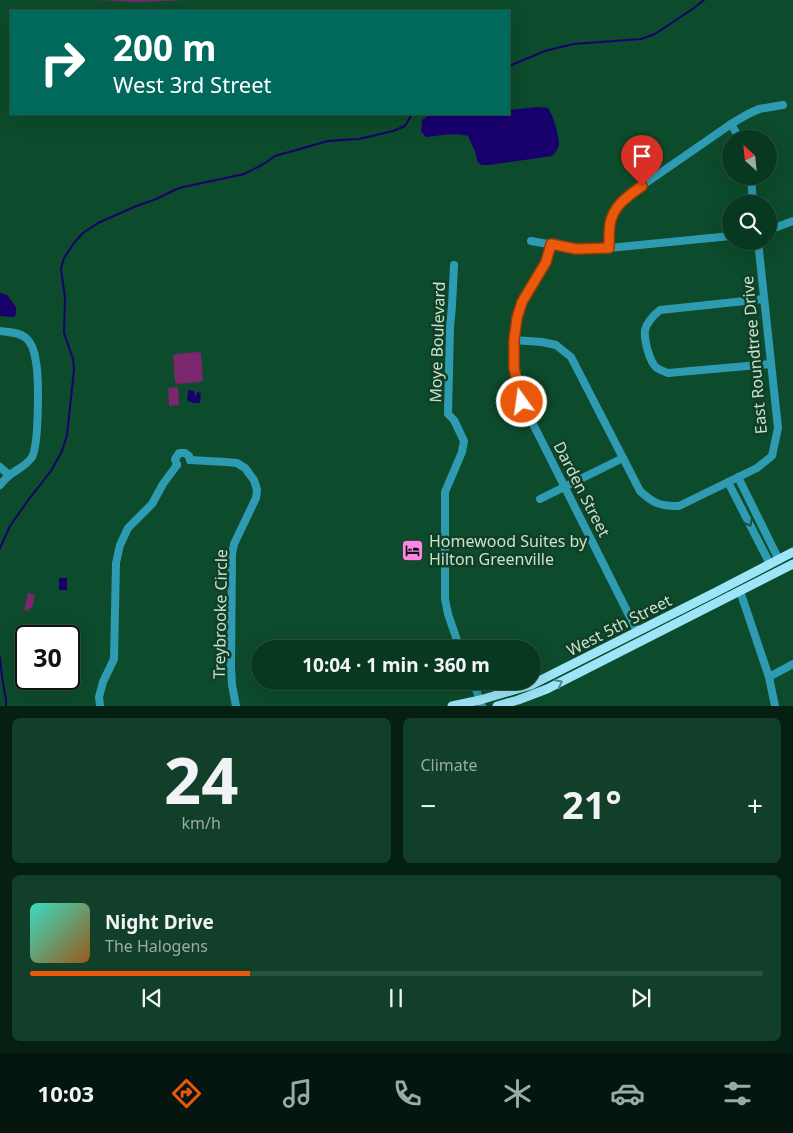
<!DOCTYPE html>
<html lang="en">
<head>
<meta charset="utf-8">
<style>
	:root { --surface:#093820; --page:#123f29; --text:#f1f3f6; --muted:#99aca5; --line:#29523e; --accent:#ea580c }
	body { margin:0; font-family:"Noto Sans",sans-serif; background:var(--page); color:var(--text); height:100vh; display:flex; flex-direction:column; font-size:19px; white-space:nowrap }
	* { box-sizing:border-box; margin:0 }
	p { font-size:16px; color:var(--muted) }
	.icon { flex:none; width:28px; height:28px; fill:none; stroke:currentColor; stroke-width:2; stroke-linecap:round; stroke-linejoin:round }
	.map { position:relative; height:706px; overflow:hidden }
	.side { display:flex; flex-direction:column; gap:12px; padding:12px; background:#051f12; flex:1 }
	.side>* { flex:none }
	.hud { position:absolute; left:10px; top:10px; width:500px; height:105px; border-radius:0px; box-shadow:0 5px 20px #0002,0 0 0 1px var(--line); background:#00695c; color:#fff; overflow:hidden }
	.needle { width:32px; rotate:333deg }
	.tools { position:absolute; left:722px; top:130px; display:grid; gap:10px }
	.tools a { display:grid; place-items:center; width:55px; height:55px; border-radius:50%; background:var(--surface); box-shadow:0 5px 20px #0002,0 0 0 1px var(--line); font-size:25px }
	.speed { position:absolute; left:15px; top:625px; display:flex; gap:10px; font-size:25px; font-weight:700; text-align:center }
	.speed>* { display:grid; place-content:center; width:65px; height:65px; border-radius:50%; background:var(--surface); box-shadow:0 5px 20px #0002,0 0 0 1px var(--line); line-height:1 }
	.speed .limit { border:2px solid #111; border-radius:8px; background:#fff; color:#111 }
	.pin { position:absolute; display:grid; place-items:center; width:42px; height:42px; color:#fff; margin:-51px -21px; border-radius:50% 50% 50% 0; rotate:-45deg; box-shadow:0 0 5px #0007 }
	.pin .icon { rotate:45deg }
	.me { position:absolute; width:55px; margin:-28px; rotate:346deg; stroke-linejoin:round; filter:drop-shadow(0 0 4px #0008) }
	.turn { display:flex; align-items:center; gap:18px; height:105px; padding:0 20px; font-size:22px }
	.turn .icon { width:65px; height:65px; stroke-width:2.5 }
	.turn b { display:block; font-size:35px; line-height:42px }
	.big { font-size:38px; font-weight:700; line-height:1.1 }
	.side .card { flex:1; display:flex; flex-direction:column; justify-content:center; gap:8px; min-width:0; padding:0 18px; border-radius:8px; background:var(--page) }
	.side .dial { align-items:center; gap:0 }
	.dial b { font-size:65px; line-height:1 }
	.song { display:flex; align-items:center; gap:15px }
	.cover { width:60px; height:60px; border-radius:8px; background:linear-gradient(135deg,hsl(170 70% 55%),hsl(30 70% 35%)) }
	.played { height:5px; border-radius:2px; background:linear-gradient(90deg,var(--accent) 30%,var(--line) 30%) }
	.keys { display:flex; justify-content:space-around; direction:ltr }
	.heat { display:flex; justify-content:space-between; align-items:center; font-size:28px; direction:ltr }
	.side .tiles { flex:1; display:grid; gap:12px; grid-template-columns:1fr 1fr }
	.card:last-child { grid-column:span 2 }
	.trip { position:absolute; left:251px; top:640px; width:290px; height:50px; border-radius:25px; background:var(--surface); box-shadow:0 5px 20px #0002,0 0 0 1px var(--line); font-weight:700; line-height:50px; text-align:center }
	.tab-bar { display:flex; height:80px; justify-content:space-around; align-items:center; background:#04160d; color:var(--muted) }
	.tab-bar .icon { width:35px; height:35px }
	.tab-bar .current { color:var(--accent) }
	.tab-bar b { font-size:22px; color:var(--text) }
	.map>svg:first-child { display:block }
	.green { fill:#7c266d }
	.water { fill:#18006d }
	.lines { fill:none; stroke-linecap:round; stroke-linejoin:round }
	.stream { stroke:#18006d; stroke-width:2 }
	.minor { stroke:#2f9bb2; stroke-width:8 }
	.major { stroke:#9de5f8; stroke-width:9 }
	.oneway { stroke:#185548 }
	.oneway2 { stroke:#508984 }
	.route-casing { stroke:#983908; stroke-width:12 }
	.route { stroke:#ea580c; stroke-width:9 }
	.labels { text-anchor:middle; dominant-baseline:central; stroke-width:5; stroke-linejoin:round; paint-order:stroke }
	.street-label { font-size:16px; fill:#c5e3ce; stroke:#113e25 }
	.poi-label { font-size:16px; fill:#c5e3ce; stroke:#113e25; text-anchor:start }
</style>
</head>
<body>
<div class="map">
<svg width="793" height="706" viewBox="0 0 793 706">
	<rect width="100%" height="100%" fill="#0c4b2b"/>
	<g class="green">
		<path d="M97,0H189L137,2Z"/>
		<path d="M198,352L201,353L203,380L201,382L177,384L175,382L173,356L175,354Z"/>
		<path d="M178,387L179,405L169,406L168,388Z"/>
		<path d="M28,593L35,595L32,608H29V611L24,610Z"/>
		<path d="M78,658L80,671L69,672V659Z"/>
	</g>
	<g class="water">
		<path d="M538,107L548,108C553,115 559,135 559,145C558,149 556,152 552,156L489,165H482L478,163L475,151L468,136C454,132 441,136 426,137L421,131L422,120L428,116L443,114H509V110Z"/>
		<path d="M0,293L7,295L16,307V314L14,317L0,316Z"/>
		<path d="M188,390L194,391L195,397L196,396L197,392L201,393L200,403H195L187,401Z"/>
		<rect x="59" y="578" width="8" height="12"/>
	</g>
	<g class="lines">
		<g class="stream">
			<path d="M509,66L545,51L573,44L641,39L655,34L694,8L704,0"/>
			<path d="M0,548L10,526L29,499L51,471L62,451L67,435L74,370L73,359L64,333L65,298L61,269L64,258L74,243L83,233L98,223L134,207L156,199L179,188L244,174L262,165L275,156L328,141L359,139L393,131L405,126L412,114"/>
			<path d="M0,657L2,677L6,700V706"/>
		</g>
		<g class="minor">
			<path d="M731,124L740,139"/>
			<path d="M751,176L753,204"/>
			<path d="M769,230L793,221"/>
			<path d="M531,241L576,249L609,248L731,236"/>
			<path d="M551,244L546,262L522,302L517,319L514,340V368L522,402L637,631"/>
			<path d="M609,248C610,224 609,214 627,196L731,124L748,114L759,109L783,105"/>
			<path d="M454,265L452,306L450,327L448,414L454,420L464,441L462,452L445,492V599L448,614L460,649"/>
			<path d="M764,299L660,310C654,315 647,322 645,330C644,339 649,362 657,368C660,370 665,372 668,373L770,364"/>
			<path d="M0,331C8,332 19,332 26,338C32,343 35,354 36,362C39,378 39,445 32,457C27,465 18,469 11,474C7,477 3,481 0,485"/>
			<path d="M514,340L542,342L556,345L571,357L640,491C654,504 660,506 679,506L757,468L772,456L778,428L758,241"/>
			<path d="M190,460L226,462L237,463L245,468L254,480L257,490L256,498L234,544L232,554L231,667L232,685L236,706"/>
			<path d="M177,465L175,459L179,453H185L189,456L190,460"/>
			<path d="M0,467L9,475"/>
			<path d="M738,477L779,560"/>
			<path d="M728,482L770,564"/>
			<path d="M540,499L623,458"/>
			<path d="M740,591L769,677L775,706"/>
			<path d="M769,677L793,664"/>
			<path d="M473,681L482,706"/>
			<path d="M100,706L99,697L103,682L114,659L116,563L120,545L128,528L152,504L163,484L177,465"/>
		</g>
		<g class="major">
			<path d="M452,706L480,700L531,685L716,592L793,552"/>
			<path d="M497,706L518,700L547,689L793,564"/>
		</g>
	</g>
	<defs><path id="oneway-chevron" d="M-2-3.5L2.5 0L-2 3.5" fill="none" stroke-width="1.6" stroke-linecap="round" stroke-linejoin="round" transform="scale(1.25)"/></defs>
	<use class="oneway" href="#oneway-chevron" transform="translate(749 523) rotate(63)"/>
	<use class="oneway2" href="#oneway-chevron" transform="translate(559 683) rotate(-27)"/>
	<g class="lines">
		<defs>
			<path id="route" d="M522,402L514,368V340L517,318L522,302L546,262L551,244L576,249L609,248C609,240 609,232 610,224C613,206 628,196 642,186"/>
		</defs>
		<use href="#route" class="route-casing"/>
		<use href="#route" class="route"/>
	</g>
	<defs>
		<symbol id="hotel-square" viewBox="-11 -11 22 22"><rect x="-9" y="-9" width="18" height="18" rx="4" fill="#fc86e4" stroke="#113e25"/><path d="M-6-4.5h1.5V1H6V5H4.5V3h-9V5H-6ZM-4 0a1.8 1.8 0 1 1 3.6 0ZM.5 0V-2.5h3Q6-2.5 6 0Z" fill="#111"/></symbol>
	</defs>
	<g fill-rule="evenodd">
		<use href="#hotel-square" x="400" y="538" width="25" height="25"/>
	</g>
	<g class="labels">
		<g class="street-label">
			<text transform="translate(437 342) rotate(-88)">Moye Boulevard</text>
			<text transform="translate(754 355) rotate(-95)">East Roundtree Drive</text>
			<text transform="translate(582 489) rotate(63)">Darden Street</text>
			<text transform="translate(220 614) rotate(-89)">Treybrooke Circle</text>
			<text transform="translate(619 625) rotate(-27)">West 5th Street</text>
		</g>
		<g class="poi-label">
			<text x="429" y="541">Homewood Suites by<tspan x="429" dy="18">Hilton Greenville</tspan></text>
		</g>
	</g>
</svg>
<div class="tools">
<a><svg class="needle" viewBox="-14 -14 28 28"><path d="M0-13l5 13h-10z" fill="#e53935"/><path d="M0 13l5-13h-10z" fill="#99aca5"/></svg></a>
<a><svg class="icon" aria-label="search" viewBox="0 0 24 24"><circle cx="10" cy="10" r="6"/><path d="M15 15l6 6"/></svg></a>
</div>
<div class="speed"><div class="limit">30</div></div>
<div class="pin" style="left:642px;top:186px;background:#d93025"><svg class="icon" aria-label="arrive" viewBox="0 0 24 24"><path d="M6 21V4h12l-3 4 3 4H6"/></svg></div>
<svg class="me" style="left:522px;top:402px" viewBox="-20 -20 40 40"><circle r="17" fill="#ea580c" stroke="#fff" stroke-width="3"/><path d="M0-11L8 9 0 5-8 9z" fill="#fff"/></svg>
<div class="trip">10:04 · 1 min · 360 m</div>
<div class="hud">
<div class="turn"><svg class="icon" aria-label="right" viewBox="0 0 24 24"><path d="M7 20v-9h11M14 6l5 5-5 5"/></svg><div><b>200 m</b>West 3rd Street</div></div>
</div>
</div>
<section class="side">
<div class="tiles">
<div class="card dial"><b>24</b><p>km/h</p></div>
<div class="card"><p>Climate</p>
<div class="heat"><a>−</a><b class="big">21°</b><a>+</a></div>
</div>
<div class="card">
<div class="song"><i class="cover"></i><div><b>Night Drive</b><p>The Halogens</p></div></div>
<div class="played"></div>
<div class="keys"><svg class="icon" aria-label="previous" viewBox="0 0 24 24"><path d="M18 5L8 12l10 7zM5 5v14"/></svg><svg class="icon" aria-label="pause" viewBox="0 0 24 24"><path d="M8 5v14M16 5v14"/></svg><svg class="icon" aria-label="next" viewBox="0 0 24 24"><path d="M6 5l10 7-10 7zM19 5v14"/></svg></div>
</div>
</div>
</section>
<nav class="tab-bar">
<b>10:03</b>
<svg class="icon current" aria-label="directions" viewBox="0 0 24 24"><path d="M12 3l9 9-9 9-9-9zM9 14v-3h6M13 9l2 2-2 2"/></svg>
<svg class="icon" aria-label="music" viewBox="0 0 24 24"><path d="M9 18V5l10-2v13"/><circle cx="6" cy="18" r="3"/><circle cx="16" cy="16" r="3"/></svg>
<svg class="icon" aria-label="phone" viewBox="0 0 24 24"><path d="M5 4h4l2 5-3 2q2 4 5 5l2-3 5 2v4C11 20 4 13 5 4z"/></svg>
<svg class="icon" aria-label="climate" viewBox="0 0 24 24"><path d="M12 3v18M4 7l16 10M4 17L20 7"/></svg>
<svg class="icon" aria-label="car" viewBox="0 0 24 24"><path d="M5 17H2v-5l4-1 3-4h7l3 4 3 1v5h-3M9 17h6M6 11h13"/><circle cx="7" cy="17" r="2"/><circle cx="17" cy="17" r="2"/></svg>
<svg class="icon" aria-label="filters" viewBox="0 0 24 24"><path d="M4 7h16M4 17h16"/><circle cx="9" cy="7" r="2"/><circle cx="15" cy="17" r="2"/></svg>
</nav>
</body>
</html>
